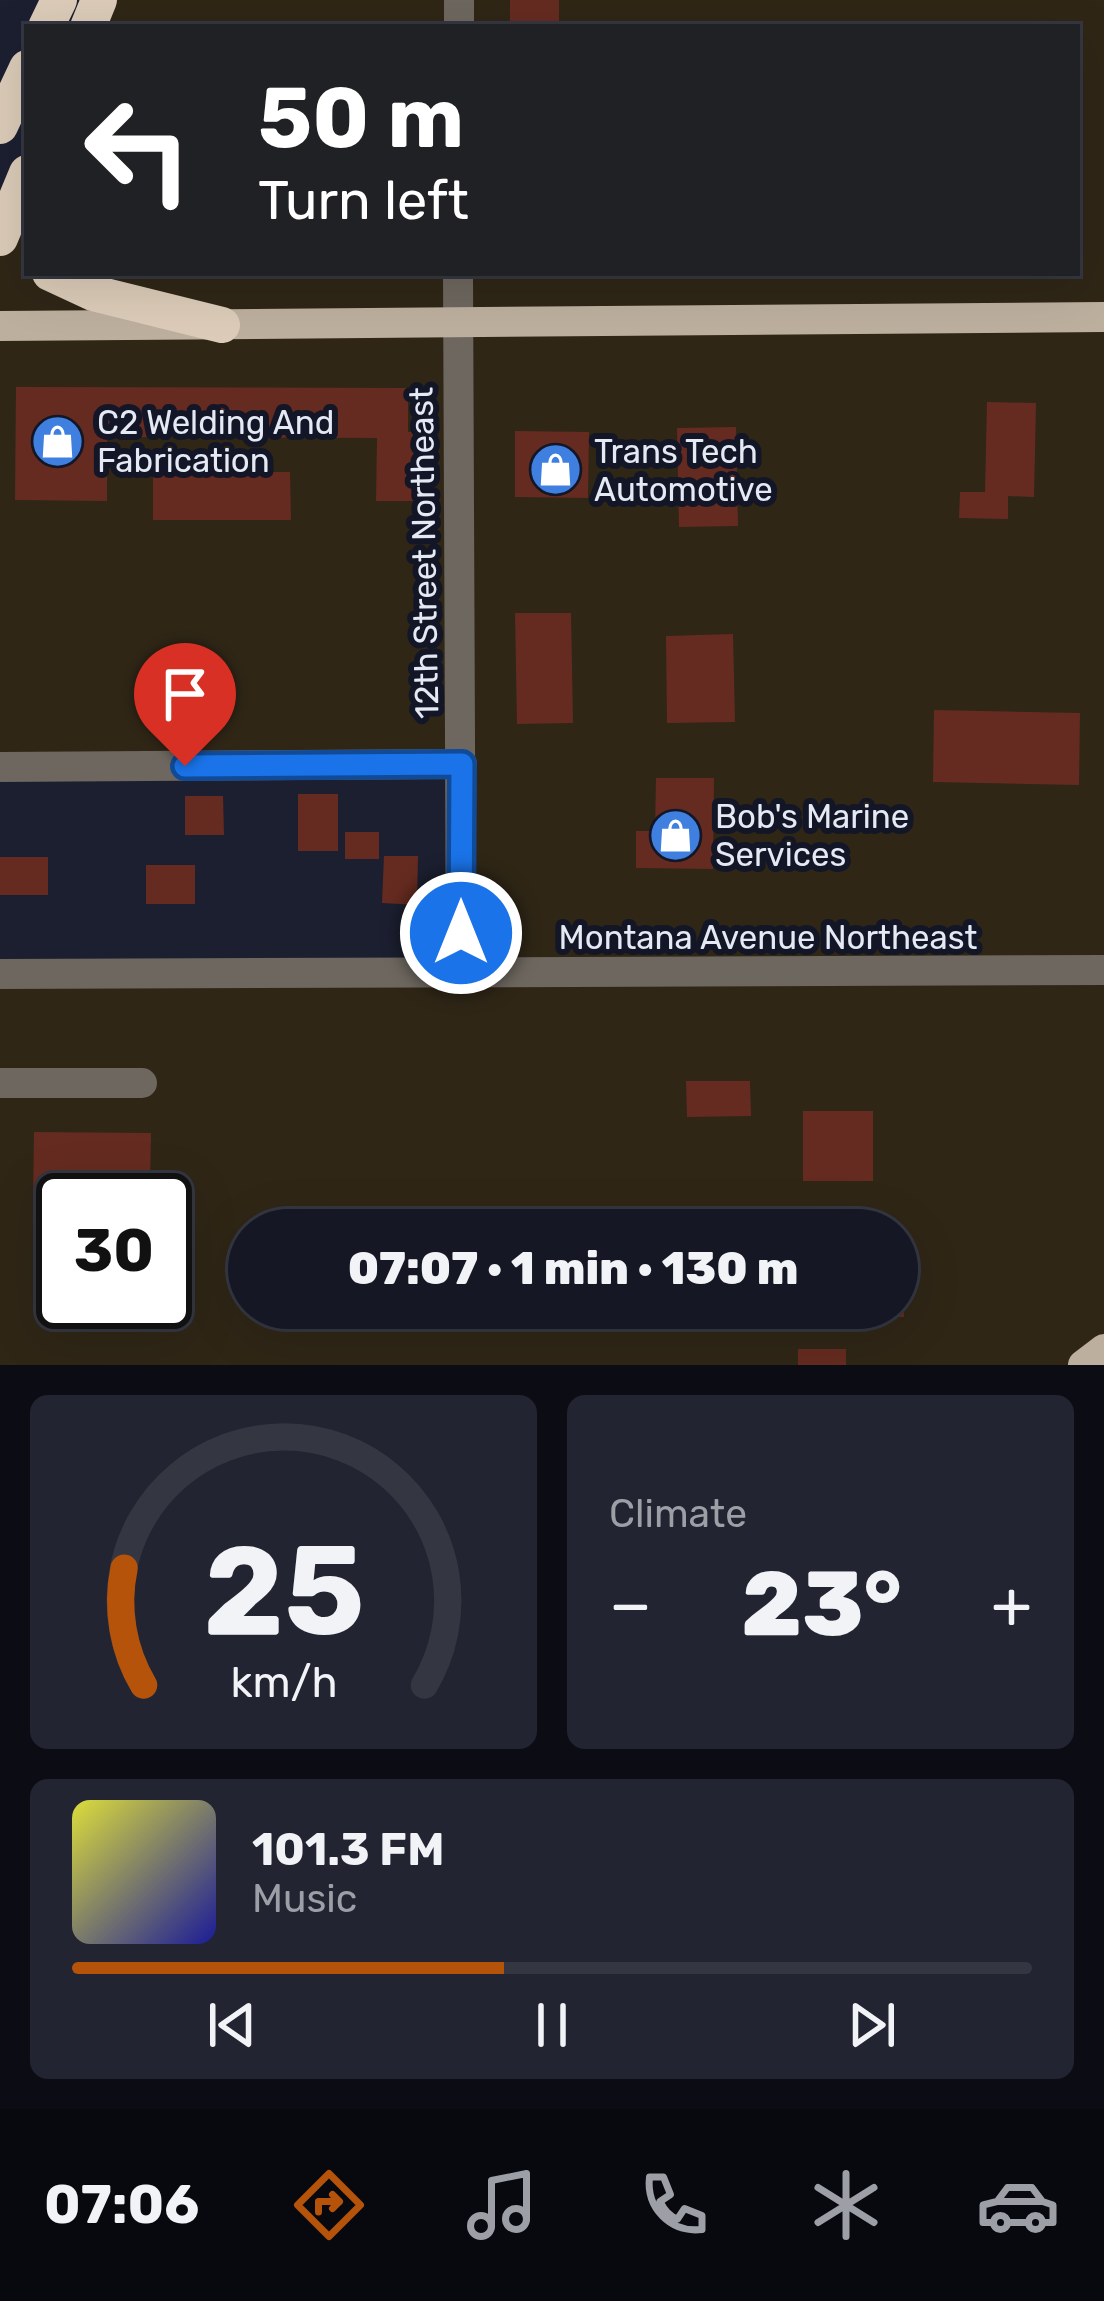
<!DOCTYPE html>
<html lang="en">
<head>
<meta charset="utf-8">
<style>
	:root { --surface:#151724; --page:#222431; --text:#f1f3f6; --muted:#9d9fa6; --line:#343641; --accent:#b45309 }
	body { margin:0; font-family:Rubik,sans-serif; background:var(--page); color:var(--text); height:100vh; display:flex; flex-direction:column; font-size:45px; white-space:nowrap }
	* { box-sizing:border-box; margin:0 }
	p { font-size:39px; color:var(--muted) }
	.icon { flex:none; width:66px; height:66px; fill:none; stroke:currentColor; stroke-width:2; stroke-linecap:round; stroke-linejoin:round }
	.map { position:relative; height:1365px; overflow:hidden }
	.details { display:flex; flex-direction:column; gap:30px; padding:30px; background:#0c0d14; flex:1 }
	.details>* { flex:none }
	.guide { position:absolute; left:24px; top:24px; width:1056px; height:252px; border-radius:0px; box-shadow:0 12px 48px #0002,0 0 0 3px var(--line); background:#202124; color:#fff; overflow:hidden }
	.speed { position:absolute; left:36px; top:1173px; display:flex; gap:24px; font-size:60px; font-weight:700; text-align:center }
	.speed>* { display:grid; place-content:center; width:156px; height:156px; border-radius:50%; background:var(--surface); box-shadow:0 12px 48px #0002,0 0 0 3px var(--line); line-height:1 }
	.speed .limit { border:6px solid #111; border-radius:18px; background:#fff; color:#111 }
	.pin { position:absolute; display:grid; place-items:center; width:102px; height:102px; color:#fff; margin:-123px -51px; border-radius:50% 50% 50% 0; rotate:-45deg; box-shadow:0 0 12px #0007 }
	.pin .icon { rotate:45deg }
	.me { position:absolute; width:132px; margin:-66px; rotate:0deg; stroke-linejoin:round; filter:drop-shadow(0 0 9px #0008) }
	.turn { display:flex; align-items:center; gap:42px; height:252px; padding:0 36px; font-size:54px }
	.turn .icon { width:156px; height:156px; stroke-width:2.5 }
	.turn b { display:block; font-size:84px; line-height:102px }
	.big { font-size:90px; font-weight:800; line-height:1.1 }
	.details .widget { flex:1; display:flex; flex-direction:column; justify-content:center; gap:18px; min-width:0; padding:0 42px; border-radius:18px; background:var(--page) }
	.details .dial { align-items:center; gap:0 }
	.dial svg { height:312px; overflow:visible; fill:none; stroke:var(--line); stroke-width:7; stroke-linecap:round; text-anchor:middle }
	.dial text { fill:var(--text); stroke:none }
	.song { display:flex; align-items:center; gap:36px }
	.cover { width:144px; height:144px; border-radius:18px; background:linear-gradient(135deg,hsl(60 70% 55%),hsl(240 70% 35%)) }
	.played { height:12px; border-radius:6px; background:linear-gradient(90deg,var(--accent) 45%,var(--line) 45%) }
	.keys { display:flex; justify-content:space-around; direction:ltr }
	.heat { display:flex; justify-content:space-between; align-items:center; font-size:66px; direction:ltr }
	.details .tiles { flex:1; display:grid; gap:30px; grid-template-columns:1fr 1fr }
	.widget:last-child { grid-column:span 2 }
	.trip { position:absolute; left:228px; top:1209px; width:690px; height:120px; border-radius:60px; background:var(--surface); box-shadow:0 12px 48px #0002,0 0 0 3px var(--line); font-weight:800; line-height:120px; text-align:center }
	.tabs { display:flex; height:192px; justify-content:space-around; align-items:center; background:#08090e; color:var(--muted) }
	.tabs .icon { width:84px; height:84px }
	.tabs .current { color:var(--accent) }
	.tabs b { font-size:54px; color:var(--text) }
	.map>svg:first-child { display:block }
	.commercial { fill:#2f2616; fill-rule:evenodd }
	.building { fill:#652b20 }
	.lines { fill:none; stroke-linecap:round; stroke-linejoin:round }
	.minor { stroke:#6d675f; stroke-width:30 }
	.major { stroke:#bcaf9e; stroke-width:30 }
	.highway { stroke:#dbcbb8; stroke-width:36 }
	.route-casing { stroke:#114b97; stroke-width:30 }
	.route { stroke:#1a73e8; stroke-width:21 }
	.labels { text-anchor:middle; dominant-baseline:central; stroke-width:12; stroke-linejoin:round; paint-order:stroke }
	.poi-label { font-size:33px; fill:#e5e9f4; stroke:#131626; text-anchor:start }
	.street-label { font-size:33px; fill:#e5e9f4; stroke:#131626 }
</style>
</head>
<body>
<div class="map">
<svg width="1104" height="1365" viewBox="0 0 1104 1365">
	<rect width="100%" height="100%" fill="#1c1f30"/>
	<path class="commercial" d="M99,0H1104V1345L1079,1365H0V974L460,975L462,764L0,767V238L27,173V273H1077V27H88ZM63,1200H165V1302H63ZM249,1230H897V1308H249Z"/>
	<g class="building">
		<rect x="510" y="0" width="49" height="27"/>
		<path d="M16,387L408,388V432H422V501H376L377,438L107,437V501L15,500Z"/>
		<path d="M987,402L1036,403L1034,497L1008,496V519L959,518L960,492H985Z"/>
		<path d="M736,427L738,526L679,527L677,428Z"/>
		<path d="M515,431L589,432L588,498L515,497Z"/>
		<path d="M153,472H290L291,520H153Z"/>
		<path d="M515,613H571L573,723L517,724Z"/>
		<path d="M733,634L735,722L667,723L666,636Z"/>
		<path d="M934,710L1080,713L1079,785L933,782Z"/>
		<path d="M656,778H714L713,869L636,868V831H655Z"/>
		<rect x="298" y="794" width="40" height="57"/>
		<path d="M185,796H223L224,835H185Z"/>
		<rect x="345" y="832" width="34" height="27"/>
		<path d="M384,856H418L417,905L382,903Z"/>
		<rect x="0" y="857" width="48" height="38"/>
		<rect x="146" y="865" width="49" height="39"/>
		<path d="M686,1081H750L751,1116L687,1117Z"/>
		<rect x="803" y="1111" width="70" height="70"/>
		<path d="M34,1132L151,1133L150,1189H126L125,1200L33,1199Z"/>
		<path d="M897,1267H902L904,1317H885V1308H897Z"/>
		<rect x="798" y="1349" width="48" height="16"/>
	</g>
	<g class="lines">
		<g class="minor">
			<path d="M459,27V0"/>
			<path d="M458,273L461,975"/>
			<path d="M0,767L462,764"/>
			<path d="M0,974L1104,970"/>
			<path d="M0,1083H142"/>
		</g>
		<g class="major">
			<path d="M0,326L1104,317"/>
			<path d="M1083,1365L1104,1349"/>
		</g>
		<g class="highway">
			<path d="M46,27L59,0"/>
			<path d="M88,27L99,0"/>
			<path d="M0,126L27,68"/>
			<path d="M0,238L27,173"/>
			<path d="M50,273L93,293L222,325"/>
		</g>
	</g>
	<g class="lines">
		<defs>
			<path id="route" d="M185,766L462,764L461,933"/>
		</defs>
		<use href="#route" class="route-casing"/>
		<use href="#route" class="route"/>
	</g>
	<defs>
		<symbol id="shop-disc" viewBox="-11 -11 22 22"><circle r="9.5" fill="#3f7fe0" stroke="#131626"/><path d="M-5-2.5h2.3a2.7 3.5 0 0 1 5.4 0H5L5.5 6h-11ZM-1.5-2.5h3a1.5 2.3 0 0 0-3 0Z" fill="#fff"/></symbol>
	</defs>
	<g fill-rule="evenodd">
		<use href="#shop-disc" x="28" y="412" width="59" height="59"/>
		<use href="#shop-disc" x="526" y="440" width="59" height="59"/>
		<use href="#shop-disc" x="646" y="806" width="59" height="59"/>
	</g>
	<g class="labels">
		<g class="poi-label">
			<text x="97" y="422">C2 Welding And<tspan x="97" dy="38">Fabrication</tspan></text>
			<text x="594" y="451">Trans Tech<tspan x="594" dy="38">Automotive</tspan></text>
			<text x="715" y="816">Bob's Marine<tspan x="715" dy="38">Services</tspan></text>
		</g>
		<g class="street-label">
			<text transform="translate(424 553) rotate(-91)">12th Street Northeast</text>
			<text x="768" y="937">Montana Avenue Northeast</text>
		</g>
	</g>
</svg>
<div class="speed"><div class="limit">30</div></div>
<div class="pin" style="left:185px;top:766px;background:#d93025"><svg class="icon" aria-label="arrive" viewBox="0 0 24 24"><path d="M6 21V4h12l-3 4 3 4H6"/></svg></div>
<svg class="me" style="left:461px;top:933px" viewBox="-20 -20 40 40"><circle r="17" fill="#1a73e8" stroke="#fff" stroke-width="3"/><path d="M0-11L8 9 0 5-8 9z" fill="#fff"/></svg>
<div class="trip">07:07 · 1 min · 130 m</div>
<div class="guide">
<div class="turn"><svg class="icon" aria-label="left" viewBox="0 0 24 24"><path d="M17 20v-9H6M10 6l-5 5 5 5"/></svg><div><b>50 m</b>Turn left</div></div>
</div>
</div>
<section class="details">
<div class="tiles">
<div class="widget dial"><svg viewBox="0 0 100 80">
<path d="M14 69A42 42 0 1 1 86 69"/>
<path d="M14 69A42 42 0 0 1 9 39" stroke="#b45309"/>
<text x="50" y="56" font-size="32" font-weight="700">25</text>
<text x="50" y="72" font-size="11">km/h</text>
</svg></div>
<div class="widget"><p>Climate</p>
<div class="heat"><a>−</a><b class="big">23°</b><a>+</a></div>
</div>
<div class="widget">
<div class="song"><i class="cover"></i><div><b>101.3 FM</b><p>Music</p></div></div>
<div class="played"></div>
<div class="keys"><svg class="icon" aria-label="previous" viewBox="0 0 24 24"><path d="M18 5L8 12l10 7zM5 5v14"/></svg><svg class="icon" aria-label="pause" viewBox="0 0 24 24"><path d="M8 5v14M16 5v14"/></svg><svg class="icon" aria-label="next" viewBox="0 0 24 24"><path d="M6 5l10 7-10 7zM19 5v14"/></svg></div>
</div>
</div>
</section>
<nav class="tabs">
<b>07:06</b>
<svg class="icon current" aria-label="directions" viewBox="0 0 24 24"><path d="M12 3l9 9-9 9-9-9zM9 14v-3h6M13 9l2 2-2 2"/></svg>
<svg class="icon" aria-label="music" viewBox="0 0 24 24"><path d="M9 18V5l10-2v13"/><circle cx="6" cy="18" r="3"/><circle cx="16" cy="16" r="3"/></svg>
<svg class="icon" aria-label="phone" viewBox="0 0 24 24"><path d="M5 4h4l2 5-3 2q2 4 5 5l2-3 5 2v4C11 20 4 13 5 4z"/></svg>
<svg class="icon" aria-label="climate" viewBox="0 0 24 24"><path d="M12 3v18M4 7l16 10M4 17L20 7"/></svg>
<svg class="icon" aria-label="car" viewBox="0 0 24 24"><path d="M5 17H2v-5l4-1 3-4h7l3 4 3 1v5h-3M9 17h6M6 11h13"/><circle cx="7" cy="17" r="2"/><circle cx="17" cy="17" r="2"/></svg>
</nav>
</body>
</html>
